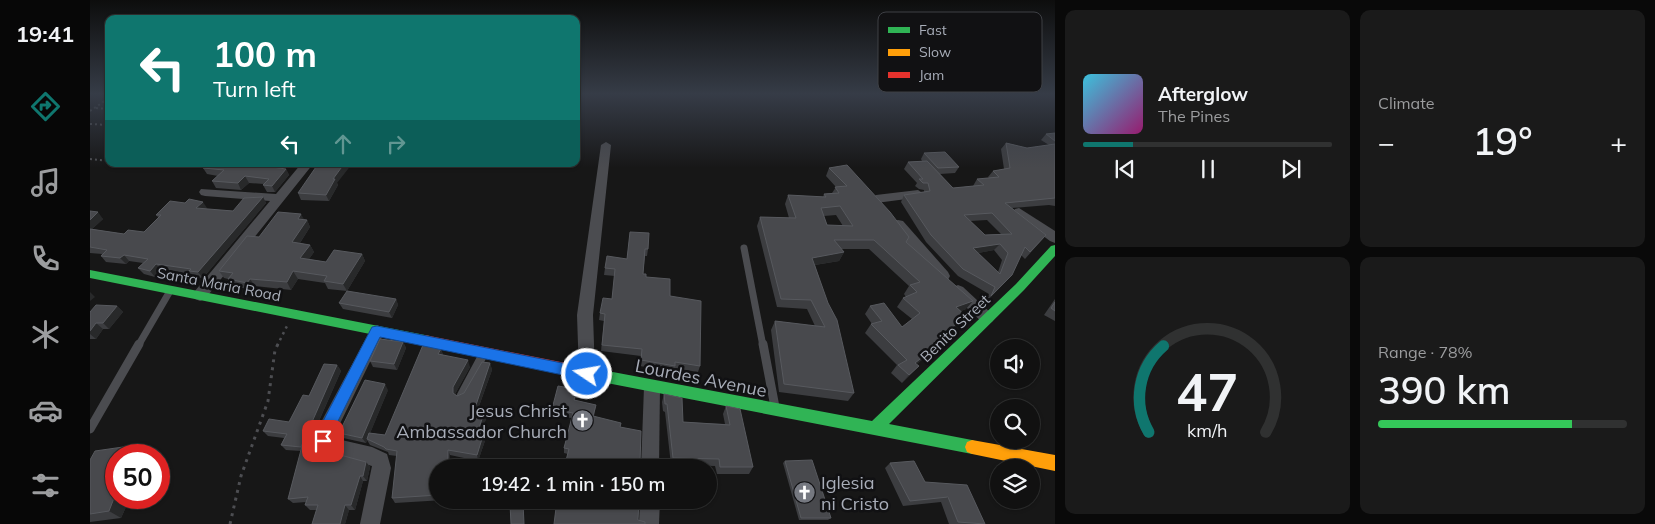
<!DOCTYPE html>
<html lang="en">
<head>
<meta charset="utf-8">
<style>
	:root { --surface:#111; --page:#1a1a1a; --text:#f1f3f6; --muted:#9c9d9f; --line:#303131; --accent:#0f766e }
	body { margin:0; font-family:Mulish,sans-serif; background:var(--page); color:var(--text); height:100vh; display:flex; flex-direction:column; font-size:19px; white-space:nowrap }
	* { box-sizing:border-box; margin:0 }
	p { font-size:16px; color:var(--muted) }
	.icon { flex:none; width:28px; height:28px; fill:none; stroke:currentColor; stroke-width:2; stroke-linecap:round; stroke-linejoin:round }
	.map { position:relative; flex:1; overflow:hidden }
	.panel { display:flex; flex-direction:column; gap:10px; padding:10px; background:#090909; width:600px }
	.panel>* { flex:none }
	.banner { position:absolute; left:15px; top:15px; width:475px; height:152px; border-radius:10px; box-shadow:0 1px 4px #0004,0 0 0 1px var(--line); background:#0f766e; color:#fff; overflow:hidden }
	.controls { position:absolute; left:900px; top:339px; display:grid; gap:10px }
	.controls a { display:grid; place-items:center; width:50px; height:50px; border-radius:50%; background:var(--surface); box-shadow:0 1px 4px #0004,0 0 0 1px var(--line); font-size:25px }
	.speed { position:absolute; left:15px; top:444px; display:flex; gap:10px; font-size:25px; font-weight:700; text-align:center }
	.speed>* { display:grid; place-content:center; width:65px; height:65px; border-radius:50%; background:var(--surface); box-shadow:0 1px 4px #0004,0 0 0 1px var(--line); line-height:1 }
	.speed .limit { border:8px solid #d22; background:#fff; color:#111 }
	.pin { position:absolute; display:grid; place-items:center; width:42px; height:42px; color:#fff; margin:-21px; border-radius:10px; box-shadow:0 2px 8px #0006 }
	.me { position:absolute; width:55px; margin:-28px; rotate:282deg; stroke-linejoin:round; filter:drop-shadow(0 0 4px #0008) }
	.turn { display:flex; align-items:center; gap:18px; height:105px; padding:0 25px; font-size:22px }
	.turn .icon { width:65px; height:65px; stroke-width:2.5 }
	.turn b { display:block; font-size:35px; line-height:42px }
	.lanes { display:flex; align-items:center; height:48px; padding:0 25px; background:#0003; justify-content:center; gap:25px; direction:ltr }
	.lanes .off { opacity:.35 }
	.big { font-size:38px; font-weight:600; line-height:1.1 }
	.panel .card { flex:1; display:flex; flex-direction:column; justify-content:center; gap:8px; min-width:0; padding:0 18px; border-radius:10px; background:var(--page) }
	.panel .dial { align-items:center; gap:0 }
	.dial svg { height:130px; overflow:visible; fill:none; stroke:var(--line); stroke-width:7; stroke-linecap:round; text-anchor:middle }
	.dial text { fill:var(--text); stroke:none }
	.song { display:flex; align-items:center; gap:15px }
	.cover { width:60px; height:60px; border-radius:8px; background:linear-gradient(135deg,hsl(190 70% 55%),hsl(320 70% 35%)) }
	.played { height:5px; border-radius:2px; background:linear-gradient(90deg,var(--accent) 20%,var(--line) 20%) }
	.keys { display:flex; justify-content:space-around; direction:ltr }
	.heat { display:flex; justify-content:space-between; align-items:center; font-size:28px; direction:ltr }
	.charge { height:8px; border-radius:4px; background:linear-gradient(90deg,#34c759 78%,var(--line) 0) }
	.panel .tiles { flex:1; display:grid; gap:10px; grid-template-columns:repeat(2,1fr) }
	.trip { position:absolute; left:339px; top:459px; width:288px; height:50px; border-radius:25px; background:var(--surface); box-shadow:0 1px 4px #0004,0 0 0 1px var(--line); font-weight:600; line-height:50px; text-align:center }
	main { display:flex; flex:1; min-height:0 }
	.menu { display:flex; flex-direction:column; width:90px; justify-content:space-around; align-items:center; background:#070707; color:var(--muted) }
	.menu .icon { width:35px; height:35px }
	.menu .active { color:var(--accent) }
	.menu b { font-size:22px; color:var(--text) }
	.map>svg:first-child { display:block }
	.lines { fill:none; stroke-linecap:round; stroke-linejoin:round }
	.path-far2 { stroke:#4d4e52; stroke-width:2; stroke-dasharray:2 3; stroke-linecap:butt }
	.path-far1 { stroke:#4d4e52; stroke-width:2.5; stroke-dasharray:2.5 4; stroke-linecap:butt }
	.path { stroke:#4d4e52; stroke-width:3; stroke-dasharray:3 5; stroke-linecap:butt }
	.lane-far1 { stroke:#4b4c50; stroke-width:7 }
	.lane { stroke:#4b4c50; stroke-width:9 }
	.street { fill:#4b4c50; fill-rule:evenodd }
	.fast { fill:#30b455; fill-rule:evenodd }
	.slow { fill:#ff9f0a; fill-rule:evenodd }
	.jam { fill:#e5322d; fill-rule:evenodd }
	.wall { fill:#3c3d40; fill-rule:evenodd }
	.shaded-wall { fill:#28292a }
	.building { fill:#48494d; stroke:#57595e; fill-rule:evenodd }
	.route { fill:#1a73e8; stroke:#114b97 }
	.labels { text-anchor:middle; dominant-baseline:central; stroke-width:5; stroke-linejoin:round; paint-order:stroke }
	.street-label { font-size:15px; fill:#a8adb8; stroke:#111113 }
	.near-street-label { font-size:18px; fill:#a8adb8; stroke:#111113 }
	.near-poi-label { font-size:18px; fill:#a8adb8; stroke:#111113; text-anchor:end }
	.key { fill:#111113; stroke:#3e4045; stroke-width:1 }
	.key-label { font-size:14px; fill:#a8adb8 }
</style>
</head>
<body>
<main>
<nav class="menu">
<b>19:41</b>
<svg class="icon active" aria-label="directions" viewBox="0 0 24 24"><path d="M12 3l9 9-9 9-9-9zM9 14v-3h6M13 9l2 2-2 2"/></svg>
<svg class="icon" aria-label="music" viewBox="0 0 24 24"><path d="M9 18V5l10-2v13"/><circle cx="6" cy="18" r="3"/><circle cx="16" cy="16" r="3"/></svg>
<svg class="icon" aria-label="phone" viewBox="0 0 24 24"><path d="M5 4h4l2 5-3 2q2 4 5 5l2-3 5 2v4C11 20 4 13 5 4z"/></svg>
<svg class="icon" aria-label="climate" viewBox="0 0 24 24"><path d="M12 3v18M4 7l16 10M4 17L20 7"/></svg>
<svg class="icon" aria-label="car" viewBox="0 0 24 24"><path d="M5 17H2v-5l4-1 3-4h7l3 4 3 1v5h-3M9 17h6M6 11h13"/><circle cx="7" cy="17" r="2"/><circle cx="17" cy="17" r="2"/></svg>
<svg class="icon" aria-label="filters" viewBox="0 0 24 24"><path d="M4 7h16M4 17h16"/><circle cx="9" cy="7" r="2"/><circle cx="15" cy="17" r="2"/></svg>
</nav>
<div class="map">
<svg width="965" height="524" viewBox="0 0 965 524">
	<rect width="100%" height="100%" fill="#171717"/>
	<g class="lines">
		<g class="path-far2">
			<path d="M6,108L19,109"/>
			<path d="M0,111L19,98"/>
			<path d="M0,124L19,125"/>
			<path d="M0,159L19,161"/>
			<path d="M77,164H106"/>
		</g>
		<path class="path-far1" d="M187,346L197,326"/>
		<path class="path" d="M140,524L151,476L178,401L185,350L188,344"/>
		<g class="lane-far1">
			<path d="M654,248L673,346"/>
			<path d="M48,346L80,291"/>
		</g>
		<g class="lane">
			<path d="M673,344L685,407"/>
			<path d="M371,396L394,353"/>
			<path d="M0,429L49,344"/>
		</g>
		<g class="street">
			<path d="M516,142L521,145L503,315L505,374L503,379L497,381L491,379L489,374L487,315L511,145Z"/>
			<path d="M211,164H223L115,299L110,301L105,299L103,295L105,291L180,201L115,196L111,195L109,192L111,189L186,194Z"/>
			<path d="M828,190L834,194L832,197L786,203L780,199L786,195Z"/>
			<path d="M929,208L965,231V243L960,241L925,215L923,212L925,209Z"/>
			<path d="M808,220L813,221L858,272L860,276L858,280L853,281L848,280L803,227L802,224L803,221Z"/>
			<path d="M868,285L873,287L902,314L905,318L902,322L897,324L892,322L863,295L861,291L863,287Z"/>
			<path d="M287,325L292,327L295,331L243,438L282,447L297,454L301,468L290,524H270L282,466L232,452L224,441L229,426L282,327Z"/>
			<path d="M562,380L568,382L570,387L569,468H551L554,387L556,382Z"/>
			<path d="M550,500H570L569,524H549Z"/>
		</g>
		<g class="fast">
			<path d="M965,245V256L934,290L799,424L882,440L887,442L889,447L887,452L882,454L491,378L486,376L484,372L486,368L491,366L782,421L926,284L961,246Z"/>
			<path d="M0,270L335,335L340,336L341,340L340,344L335,345L0,278Z"/>
		</g>
		<path class="slow" d="M882,440L965,455V471L882,454L877,452L875,447L877,442Z"/>
		<path class="jam" d="M335,335L491,366L496,368L498,372L496,376L491,378L335,345L330,344L329,340L330,336Z"/>
	</g>
	<g class="wall">
		<path d="M965,133V206L959,205L922,208L956,235L935,259L931,255L922,275L895,303L899,294L868,276L836,242L811,202L814,195L834,192V190L829,189L825,186L827,183L814,169L818,162L832,161L831,159L834,153L869,167L865,173L850,174L863,188L883,186L887,179L899,178L898,177L903,171L914,169L911,149L916,143L937,148L959,145L951,140L956,134ZM897,220L911,234L895,235L880,221ZM904,250L912,260L908,272L888,253Z"/>
		<path d="M185,164L187,168L196,169L199,175L185,192H177L173,185L174,184L159,183L151,190L126,188L122,181L128,176L117,174L113,168Z"/>
		<path d="M739,168L816,242L876,309L871,311L868,324L846,343L841,353L826,364L829,366L812,383L801,373L807,365L775,333L781,324H782L775,314L780,306L812,327L822,319L807,307L813,298L816,297L814,294L819,286L779,249H751L754,252L749,261L725,265L764,393L758,401L689,392L681,330L685,321L725,326L717,309L687,307L667,226L670,217L699,218L695,204L698,195L733,197L734,194L742,193L746,187L736,176ZM746,215L753,226L737,225L734,216Z"/>
		<path d="M247,183L248,185L239,201L211,200L208,193Z"/>
		<path d="M173,197L176,203L113,278L104,277L102,274L71,270L65,277L54,274L48,268L53,263L39,261L36,264L16,262L11,256L12,254L0,253V211L13,219L2,229L34,234L54,232L69,218L66,215L117,208L115,209L143,211Z"/>
		<path d="M214,219L217,220L220,227L210,243L220,245L224,252L219,259L236,262L272,254L275,261L257,291L238,289L235,283L208,279L201,290L165,286L162,290L143,286L138,279L134,278L129,271L169,237Z"/>
		<path d="M540,232L558,249L557,256H555L553,274L580,296L610,366L608,372L584,368L583,372L550,366L551,356L511,351L514,321L509,320L510,313L522,299L525,276L514,275L515,268L537,259Z"/>
		<path d="M306,299L308,305L302,318L253,309L249,303Z"/>
		<path d="M965,299V321L954,315Z"/>
		<path d="M27,306L33,312L19,329H13L6,339H0V312Z"/>
		<path d="M313,342L316,348L307,370L283,367L280,361Z"/>
		<path d="M351,349L353,355L380,367L365,394L367,396L374,393L400,363L402,370L388,409L397,416L392,429L397,435L388,461L360,455V468H348V500H354L305,503L302,498L307,456L299,455L298,452L280,445L277,440L276,443L253,438L249,433L298,390L280,433L295,435Z"/>
		<path d="M247,365L251,371L218,446L233,454L232,456L276,462L280,467L277,481H273L265,510H259L255,524H222L227,510H220L215,505L216,502L203,503L198,499L211,451L196,450L191,445L194,438L178,436L173,431L199,422L219,396Z"/>
		<path d="M574,394L593,422L635,424L633,414L636,406L663,467L659,474H627L625,466L581,465L575,412L573,411L572,402Z"/>
		<path d="M486,395L485,400L506,405L505,411L504,416L478,454L474,453V448L482,418L462,415V409Z"/>
		<path d="M58,453L26,498H40L31,518L0,522V460Z"/>
		<path d="M695,461L741,518L738,520H709L693,463Z"/>
		<path d="M800,463L835,482L895,524H859L851,502L813,506L795,468Z"/>
	</g>
	<g class="shaded-wall">
		<path d="M254,164H262L247,183L248,185L239,201L236,195L243,179Z"/>
		<path d="M196,169L199,175L185,192L182,186Z"/>
		<path d="M155,176L159,183L151,190L148,183Z"/>
		<path d="M173,197L176,203L113,278L108,272Z"/>
		<path d="M113,202L117,208L110,214L106,208Z"/>
		<path d="M8,212L13,219L0,231V220Z"/>
		<path d="M211,214L215,221L208,219Z"/>
		<path d="M217,220L220,227L206,249L202,242Z"/>
		<path d="M910,244L904,250L878,255L883,248Z"/>
		<path d="M220,245L224,252L215,265L210,258Z"/>
		<path d="M754,252L749,261L718,266L722,258Z"/>
		<path d="M272,254L275,261L257,291L253,284Z"/>
		<path d="M34,255L39,261L36,264L30,258Z"/>
		<path d="M66,264L71,270L65,277L60,271Z"/>
		<path d="M203,271L208,279L201,290L197,282Z"/>
		<path d="M160,279L165,286L162,290L157,283Z"/>
		<path d="M0,292L5,297L0,301Z"/>
		<path d="M306,299L308,305L302,318L299,312Z"/>
		<path d="M883,301L876,309L859,316L866,307Z"/>
		<path d="M27,306L33,312L19,329L13,323Z"/>
		<path d="M876,316L868,324L837,350L844,342Z"/>
		<path d="M6,323L13,329L6,339L0,334V331Z"/>
		<path d="M313,342L316,348L307,370L304,364Z"/>
		<path d="M848,345L841,353L818,371L825,363Z"/>
		<path d="M351,349L353,355L348,354Z"/>
		<path d="M378,360L380,367L365,394V399L363,393V387Z"/>
		<path d="M400,363L402,370L386,414L385,408Z"/>
		<path d="M247,365L251,371L215,452L211,447Z"/>
		<path d="M829,366L812,383L819,375Z"/>
		<path d="M295,384L298,390L276,443L272,438Z"/>
		<path d="M395,410L397,416L391,434L389,428Z"/>
		<path d="M395,429L397,435L388,461L387,455Z"/>
		<path d="M47,445L58,453L57,455H43Z"/>
		<path d="M228,449L233,454L231,461L227,456Z"/>
		<path d="M358,450L360,455V468H358Z"/>
		<path d="M276,462L280,467L277,481L273,476Z"/>
		<path d="M270,476L273,481L265,510L261,505Z"/>
		<path d="M26,493V498H40L31,518L19,511Z"/>
		<path d="M255,505L259,510L255,524H250Z"/>
	</g>
	<g class="building">
		<path d="M965,133V141L956,134Z"/>
		<path d="M916,143L937,148L965,144V198L915,203L956,235L940,252L935,247L922,275L901,296L905,287L873,269L841,235L814,195L840,191L838,183H833L829,179H833L818,162L837,161L863,188L894,185L887,179L909,177L903,171L920,168ZM902,213L922,234L895,235L874,215ZM910,244L918,253L910,274L883,248Z"/>
		<path d="M855,152L869,167L848,168L834,153Z"/>
		<path d="M117,164H185L182,167L196,169L182,186L173,185L179,179L155,176L148,183L122,181L134,170L113,168Z"/>
		<path d="M228,164H254L243,179H245L236,195L208,193Z"/>
		<path d="M757,165L800,212L819,237L816,242L883,301L866,307L876,316L844,342L848,345L825,363L829,366L819,375L808,365L817,360L781,324L792,321L780,306L794,303L812,327L830,313L813,298L827,292L820,285L830,282L784,240H744L754,252L722,258L738,303L747,320L764,393L694,384L685,321L735,327L721,300L691,299L670,217L706,218L698,195L736,197L734,194L749,193L745,187L757,186L739,168ZM750,206L763,226L737,225L731,208Z"/>
		<path d="M173,197L108,272L99,271L101,269L66,264L60,271L48,268L58,259L34,255L30,258L11,256L17,250L0,247V229L34,234L38,230L54,232L71,215H66L80,201L95,203L99,199L113,202L106,208L143,211L154,198Z"/>
		<path d="M0,211L8,212L0,220Z"/>
		<path d="M188,212L211,214L208,219L217,220L202,242L220,245L210,258L236,262L244,250L272,254L253,284L234,281L237,276L203,271L197,282L160,279L157,283L138,279L143,273L129,271L157,236L169,237Z"/>
		<path d="M540,232L559,233L558,249H555L553,274H556V277L580,279V296L611,301L610,366L585,362V366L551,360L552,349L512,345L515,314L510,313L513,298L522,299L525,269L515,268L517,256L537,259Z"/>
		<path d="M257,291L306,299L299,312L249,303Z"/>
		<path d="M965,302V311L961,308Z"/>
		<path d="M6,305L27,306L13,323H6L0,331V312Z"/>
		<path d="M290,339L313,342L304,364L280,361Z"/>
		<path d="M333,345L351,349L348,354L378,360L363,387V393L367,396L374,393L392,362L400,363L385,408L395,410L389,428L395,429L387,455L358,450V468H348V495L302,498L307,451L296,449L294,447L277,439L279,433L295,435Z"/>
		<path d="M234,364L247,365L211,447L191,445L197,434L173,431L179,419L199,422L213,395L219,396Z"/>
		<path d="M275,380L295,384L272,438L249,433Z"/>
		<path d="M468,386L486,389L484,400L506,405L503,416L531,423L530,427L551,431L550,463L556,465V468H474L479,449L474,448L483,413L462,409Z"/>
		<path d="M574,394L592,398L593,422L640,425L636,406L650,409L663,467H630L629,459L583,458L577,404H575Z"/>
		<path d="M47,445L43,455H26V493L19,511L0,514V460L5,451Z"/>
		<path d="M212,446H224L228,449L227,456H254L276,462L273,476H270L261,505H255L250,524H222L228,505H215L218,497L198,499Z"/>
		<path d="M722,460L741,518H711L695,461Z"/>
		<path d="M824,461L835,482L877,485L895,524L868,522L858,497L820,501L800,463Z"/>
		<path d="M467,500H549L548,520L555,522V524H464Z"/>
		<path d="M433,502L434,524H421L420,504Z"/>
	</g>
	<linearGradient id="sky" x2="0" y2="1"><stop stop-color="#0d0d0d"/><stop offset="0.56" stop-color="#363c47"/><stop offset="1" stop-color="#363c47" stop-opacity="0"/></linearGradient>
	<rect width="965" height="168" fill="url(#sky)"/>
	<path class="route" d="M287,326L502,369L504,374L502,378L497,380L290,337L242,433L238,446L233,448L228,446L226,441L230,427L282,327Z"/>
	<defs>
		<symbol id="church-disc" viewBox="-11 -11 22 22"><circle r="9.5" fill="#757880" stroke="#111113"/><path d="M-1.2-6h2.4v3.5h3.3v2.4h-3.3V6h-2.4V-.1h-3.3v-2.4h3.3Z" fill="#fff"/></symbol>
	</defs>
	<g fill-rule="evenodd">
		<use href="#church-disc" x="480" y="408" width="25" height="25"/>
		<use href="#church-disc" x="702" y="480" width="25" height="25"/>
	</g>
	<g class="labels">
		<g class="street-label">
			<text transform="translate(129 284) rotate(11)">Santa Maria Road</text>
			<text transform="translate(865 328) rotate(-44)">Benito Street</text>
		</g>
		<g class="near-street-label">
			<text transform="translate(611 378) rotate(11)">Lourdes Avenue</text>
		</g>
		<g class="near-poi-label">
			<text x="477" y="410">Jesus Christ<tspan x="477" dy="21">Ambassador Church</tspan></text>
			<text x="731" y="482" text-anchor="start">Iglesia<tspan x="731" dy="21">ni Cristo</tspan></text>
		</g>
	</g>
	<rect x="788" y="12" width="164" height="80" rx="8" class="key"/>
	<rect x="798" y="27" width="22" height="6" fill="#30b455"/>
	<rect x="798" y="49" width="22" height="7" fill="#ff9f0a"/>
	<rect x="798" y="72" width="22" height="6" fill="#e5322d"/>
	<g class="key-label">
		<text x="829" y="35">Fast</text>
		<text x="829" y="57">Slow</text>
		<text x="829" y="80">Jam</text>
	</g>
</svg>
<div class="controls">
<a><svg class="icon" aria-label="sound" viewBox="0 0 24 24"><path d="M4 9h4l5-4v14l-5-4H4zM17 9q2 3 0 6"/></svg></a>
<a><svg class="icon" aria-label="search" viewBox="0 0 24 24"><circle cx="10" cy="10" r="6"/><path d="M15 15l6 6"/></svg></a>
<a><svg class="icon" aria-label="layers" viewBox="0 0 24 24"><path d="M12 4l9 5-9 5-9-5zM3 14l9 5 9-5"/></svg></a>
</div>
<div class="speed"><div class="limit">50</div></div>
<div class="pin" style="left:233px;top:441px;background:#d93025"><svg class="icon" aria-label="arrive" viewBox="0 0 24 24"><path d="M6 21V4h12l-3 4 3 4H6"/></svg></div>
<svg class="me" style="left:497px;top:374px" viewBox="-20 -20 40 40"><circle r="17" fill="#1a73e8" stroke="#fff" stroke-width="3"/><path d="M0-11L8 9 0 5-8 9z" fill="#fff"/></svg>
<div class="trip">19:42 · 1 min · 150 m</div>
<div class="banner">
<div class="turn"><svg class="icon" aria-label="left" viewBox="0 0 24 24"><path d="M17 20v-9H6M10 6l-5 5 5 5"/></svg><div><b>100 m</b>Turn left</div></div>
<div class="lanes"><svg class="icon" aria-label="left" viewBox="0 0 24 24"><path d="M17 20v-9H6M10 6l-5 5 5 5"/></svg><svg class="icon off" aria-label="ahead" viewBox="0 0 24 24"><path d="M12 20V5M6 11l6-6 6 6"/></svg><svg class="icon off" aria-label="right" viewBox="0 0 24 24"><path d="M7 20v-9h11M14 6l5 5-5 5"/></svg></div>
</div>
</div>
<section class="panel">
<div class="tiles">
<div class="card">
<div class="song"><i class="cover"></i><div><b>Afterglow</b><p>The Pines</p></div></div>
<div class="played"></div>
<div class="keys"><svg class="icon" aria-label="previous" viewBox="0 0 24 24"><path d="M18 5L8 12l10 7zM5 5v14"/></svg><svg class="icon" aria-label="pause" viewBox="0 0 24 24"><path d="M8 5v14M16 5v14"/></svg><svg class="icon" aria-label="next" viewBox="0 0 24 24"><path d="M6 5l10 7-10 7zM19 5v14"/></svg></div>
</div>
<div class="card"><p>Climate</p>
<div class="heat"><a>−</a><b class="big">19°</b><a>+</a></div>
</div>
<div class="card dial"><svg viewBox="0 0 100 80">
<path d="M14 69A42 42 0 1 1 86 69"/>
<path d="M14 69A42 42 0 0 1 23 16" stroke="#0f766e"/>
<text x="50" y="56" font-size="32" font-weight="700">47</text>
<text x="50" y="72" font-size="11">km/h</text>
</svg></div>
<div class="card"><p>Range · 78%</p><b class="big">390 km</b><div class="charge"></div></div>
</div>
</section>
</main>
</body>
</html>
